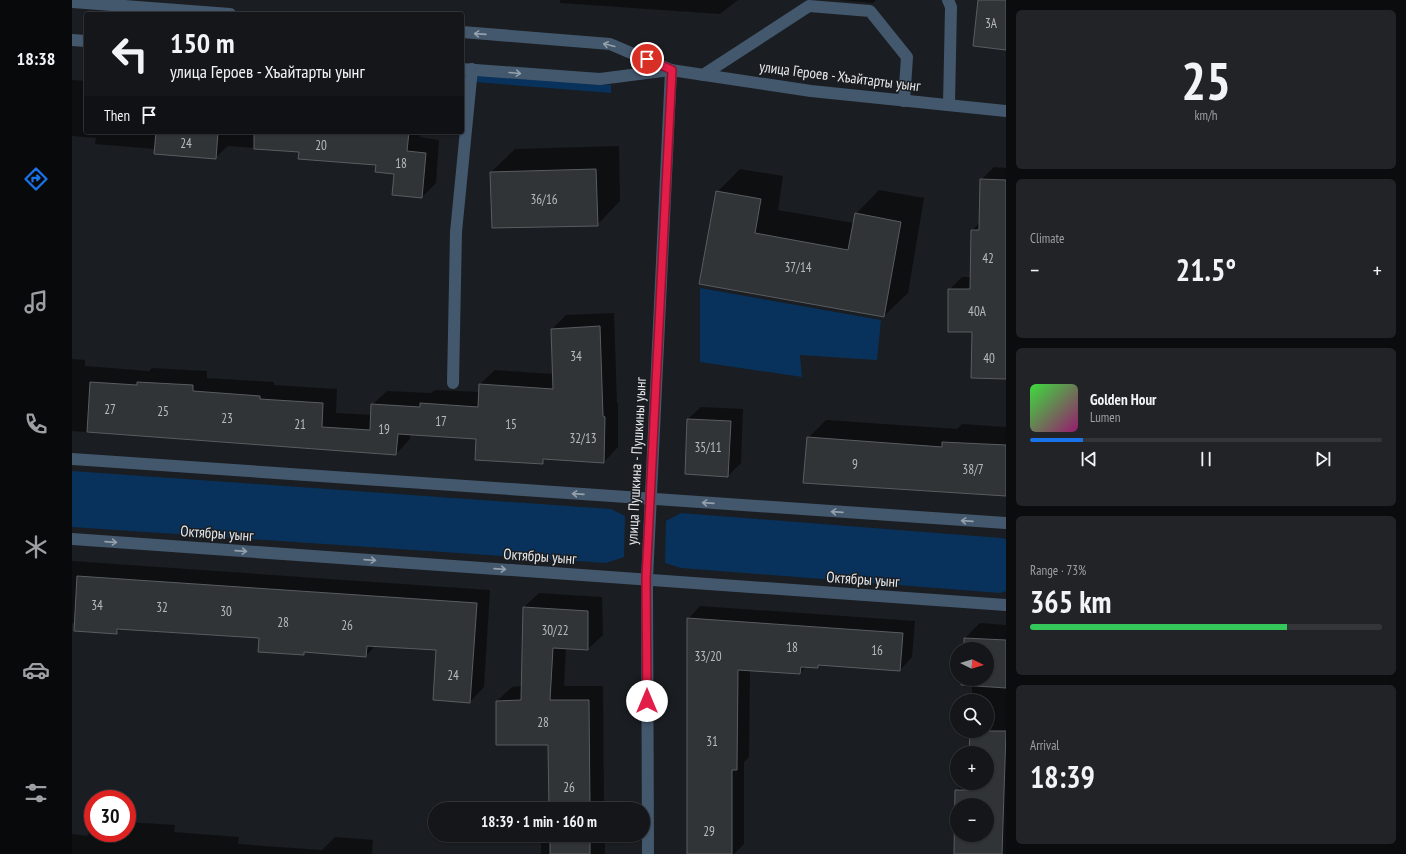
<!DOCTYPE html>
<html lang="en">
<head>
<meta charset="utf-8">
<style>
	:root { --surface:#141619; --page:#212326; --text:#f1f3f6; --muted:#9d9fa2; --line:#333538; --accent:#1a73e8 }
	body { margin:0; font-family:"PT Sans Narrow",sans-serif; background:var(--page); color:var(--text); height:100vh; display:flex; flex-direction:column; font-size:15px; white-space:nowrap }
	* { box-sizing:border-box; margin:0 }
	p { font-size:13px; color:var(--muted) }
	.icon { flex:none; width:22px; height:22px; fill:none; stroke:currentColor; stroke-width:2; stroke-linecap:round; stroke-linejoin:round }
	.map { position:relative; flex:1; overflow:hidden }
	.sheet { display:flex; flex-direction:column; gap:10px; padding:10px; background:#0b0c0e; width:400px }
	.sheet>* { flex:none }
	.hud { position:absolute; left:12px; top:12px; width:380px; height:122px; border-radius:4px; box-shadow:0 1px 3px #0004,0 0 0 1px var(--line); background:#141619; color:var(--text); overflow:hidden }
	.needle { width:26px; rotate:95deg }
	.buttons { position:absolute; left:878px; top:642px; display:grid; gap:8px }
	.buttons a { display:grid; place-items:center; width:44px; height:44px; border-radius:50%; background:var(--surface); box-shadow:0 1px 3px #0004,0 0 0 1px var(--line); font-size:20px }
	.speed { position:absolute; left:12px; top:790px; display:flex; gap:8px; font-size:20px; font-weight:700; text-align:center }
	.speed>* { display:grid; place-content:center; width:52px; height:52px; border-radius:50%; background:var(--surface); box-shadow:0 1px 3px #0004,0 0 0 1px var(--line); line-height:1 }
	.speed .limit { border:6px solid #d22; background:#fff; color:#111 }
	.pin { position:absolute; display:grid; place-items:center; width:34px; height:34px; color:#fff; margin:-17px; border:2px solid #fff; border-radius:50%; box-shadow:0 1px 4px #0007 }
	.me { position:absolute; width:44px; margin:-22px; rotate:0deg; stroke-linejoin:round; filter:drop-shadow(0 0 3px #0008) }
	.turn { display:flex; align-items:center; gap:14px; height:84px; padding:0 20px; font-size:18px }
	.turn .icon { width:52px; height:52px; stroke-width:2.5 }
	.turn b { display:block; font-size:28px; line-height:34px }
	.then { display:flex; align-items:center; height:38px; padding:0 20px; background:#0003; gap:8px; font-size:15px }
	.big { font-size:30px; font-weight:600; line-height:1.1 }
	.sheet .tile { flex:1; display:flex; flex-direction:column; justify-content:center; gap:6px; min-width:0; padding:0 14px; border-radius:6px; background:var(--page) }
	.sheet .dial { align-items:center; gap:0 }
	.dial b { font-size:52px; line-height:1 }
	.song { display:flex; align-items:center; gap:12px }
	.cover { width:48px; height:48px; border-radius:6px; background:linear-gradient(135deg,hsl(120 70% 55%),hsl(320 70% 35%)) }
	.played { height:4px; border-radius:2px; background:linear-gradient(90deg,var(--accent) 15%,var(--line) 15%) }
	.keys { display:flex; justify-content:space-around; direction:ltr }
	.heat { display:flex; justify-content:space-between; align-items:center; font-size:22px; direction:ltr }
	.charge { height:6px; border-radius:3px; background:linear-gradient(90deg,#34c759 73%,var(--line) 0) }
	.trip { position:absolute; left:356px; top:802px; width:222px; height:40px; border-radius:20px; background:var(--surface); box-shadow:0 1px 3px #0004,0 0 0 1px var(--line); font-weight:600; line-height:40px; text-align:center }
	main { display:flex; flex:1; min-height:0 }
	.tabs { display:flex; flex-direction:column; width:72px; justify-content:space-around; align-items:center; background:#08090a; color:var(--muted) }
	.tabs .icon { width:28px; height:28px }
	.tabs .active { color:var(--accent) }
	.tabs b { font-size:18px; color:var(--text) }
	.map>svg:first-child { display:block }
	.green { fill:#08325b }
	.shadow { fill:#0007; fill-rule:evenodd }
	.building { fill:#303437; stroke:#595c60; fill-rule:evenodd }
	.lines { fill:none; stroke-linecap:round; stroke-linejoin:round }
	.minor { stroke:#43576d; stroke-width:12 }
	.oneway { stroke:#94a0ac }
	.route-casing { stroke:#92132f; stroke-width:10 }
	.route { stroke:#e11d48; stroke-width:7 }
	.labels { text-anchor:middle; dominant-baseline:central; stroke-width:3; stroke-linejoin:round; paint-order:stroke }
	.number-label { font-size:13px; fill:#b8bbbd }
	.street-label { font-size:15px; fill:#e6e8ea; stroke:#1a1d21 }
</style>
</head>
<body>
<main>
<nav class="tabs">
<b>18:38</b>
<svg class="icon active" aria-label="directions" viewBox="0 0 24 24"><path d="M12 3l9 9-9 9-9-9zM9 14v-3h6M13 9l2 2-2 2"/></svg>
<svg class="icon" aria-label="music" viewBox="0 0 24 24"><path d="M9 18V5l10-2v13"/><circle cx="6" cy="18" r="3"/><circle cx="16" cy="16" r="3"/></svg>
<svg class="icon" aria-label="phone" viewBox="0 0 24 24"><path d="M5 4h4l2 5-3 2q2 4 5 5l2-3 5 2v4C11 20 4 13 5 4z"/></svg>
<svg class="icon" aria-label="climate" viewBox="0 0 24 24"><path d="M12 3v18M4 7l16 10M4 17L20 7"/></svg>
<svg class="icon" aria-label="car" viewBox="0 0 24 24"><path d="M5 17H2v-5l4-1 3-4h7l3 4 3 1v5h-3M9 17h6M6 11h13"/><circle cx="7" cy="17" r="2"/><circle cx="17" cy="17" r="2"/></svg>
<svg class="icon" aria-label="filters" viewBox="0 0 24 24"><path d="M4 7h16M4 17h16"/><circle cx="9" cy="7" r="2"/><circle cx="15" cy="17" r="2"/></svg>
</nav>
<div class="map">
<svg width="934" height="854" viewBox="0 0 934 854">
	<rect width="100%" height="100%" fill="#1a1d21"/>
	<g class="green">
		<path d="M390,72L539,85V93L390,81Z"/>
		<path d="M628,288L809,320L805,360L728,355L730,377L628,362Z"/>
		<path d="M0,471L539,509L553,516L552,557L534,563L0,527Z"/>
		<path d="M609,513L929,538L934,539V591L928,593L609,568L593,563L594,521Z"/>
	</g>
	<g class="shadow">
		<path d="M488,0H666L648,14L488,3Z"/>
		<path d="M767,0H804L801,3Z"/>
		<path d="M0,80L14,81V132H349L348,137L367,140L364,183L350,197L323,173L305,164L228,151L156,146L143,158L83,149L23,144L24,138L0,136Z"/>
		<path d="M547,146L548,201L525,225L419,172L443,149Z"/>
		<path d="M922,167L934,168V378L901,331L877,290L890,277H899L900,231L908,222L909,180Z"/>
		<path d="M668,169L711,176L706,210L782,223L784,214L807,190L852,198L836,293L812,316L629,284L645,192Z"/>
		<path d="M542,313L545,403H546V447L532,462L475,458L470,463L405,438L338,433V439L324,454L0,431V359L13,360V366L77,371L80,368L135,371V378L202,382V385L265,389L264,413L300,415V405L315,391L359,393L363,390L408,392V384L423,370L481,374L480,329L494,315Z"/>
		<path d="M629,407L671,409L669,463L656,476L616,419Z"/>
		<path d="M754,420L885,429L890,424L934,427V495L736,438Z"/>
		<path d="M0,561L418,590L412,687L398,702L365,649L304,645L294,656L234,651L231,654L188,637L49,629L44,633L0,623Z"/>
		<path d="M467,593L530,597L531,635L516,649L494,648L492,686H531L532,809H478L477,744L425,701L440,687L450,686L452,607Z"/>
		<path d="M628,606L843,621L840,657L828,670L748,664L745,667L735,666L728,673L678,670L677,757L672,762V844L662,854H616V619Z"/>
		<path d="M908,623L934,625V854H882L884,791L892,783H915V753H898L899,731H915V701H900V685L891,679H915V649H893V638ZM885,805H915V835H885Z"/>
		<path d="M55,822L103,825L102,832L167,837L166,844L250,850L263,837L301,840L300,854H0V834L15,836L21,828V833H55Z"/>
		<path d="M474,835H533V854H469V840Z"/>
	</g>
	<g class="building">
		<path d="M906,0H934V50L901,46Z"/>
		<path d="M84,132H146L144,159L82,154Z"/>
		<path d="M182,132H337L335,151L354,153L350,198L320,195L322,174L303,172L304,165L226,159L227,152L182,149Z"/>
		<path d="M524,169L526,226L420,228L418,172Z"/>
		<path d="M908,179L934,180V379L899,378L900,332H876V289H898L899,230H907Z"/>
		<path d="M644,191L689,199L683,233L776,250L783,213L829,222L812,317L627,284Z"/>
		<path d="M528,326L531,416L533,417L532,463L471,459V464L403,460L404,439L326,434L324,455L15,432L18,382L65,385V382L121,385V391L188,396V399L251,403L250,427L298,430L299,404L348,407V403L406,407L407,384L481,389L479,329Z"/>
		<path d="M615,419L659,421L656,477L613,474Z"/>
		<path d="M735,437L870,447V442L934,445V496L731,483Z"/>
		<path d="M5,576L405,603L398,703L361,700L364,650L295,646L294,657L232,652V655L186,652L187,638L45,629V634L2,631Z"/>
		<path d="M451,607L516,611V650L481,648L478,700H517L518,809H477L476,745H424V701L449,700Z"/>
		<path d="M615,618L831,633L828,671L746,665V668L729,667L728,674L666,670L665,770H660V854H615Z"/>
		<path d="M892,638L934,640V688L889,685L890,679H915V649H892Z"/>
		<path d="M898,731H934L930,854H882L883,790H896V783H915V753H897ZM885,805H915V835H885Z"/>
		<rect x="478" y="835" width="40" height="19"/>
	</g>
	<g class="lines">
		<g class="minor">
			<path d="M876,0L879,7L877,104"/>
			<path d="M0,2L158,14"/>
			<path d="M390,32L538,44L599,70L739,91L934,111"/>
			<path d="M0,40L14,41"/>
			<path d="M390,69L528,79L598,70"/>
			<path d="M631,75L737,6L798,11L835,57L832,101"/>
			<path d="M381,383L384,232L400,69"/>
			<path d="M0,459L934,523"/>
			<path d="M0,539L934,605"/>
			<path d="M576,854L575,579L599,70"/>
		</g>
	</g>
	<defs><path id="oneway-shaft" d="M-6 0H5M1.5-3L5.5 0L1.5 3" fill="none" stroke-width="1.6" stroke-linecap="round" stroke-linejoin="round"/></defs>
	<g class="oneway">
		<use href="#oneway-shaft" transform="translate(408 34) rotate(-176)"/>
		<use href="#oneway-shaft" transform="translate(537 45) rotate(-166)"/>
		<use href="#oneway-shaft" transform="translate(443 73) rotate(5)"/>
		<use href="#oneway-shaft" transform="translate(506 494) rotate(-176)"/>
		<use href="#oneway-shaft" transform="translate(636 503) rotate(-176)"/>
		<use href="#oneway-shaft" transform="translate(765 512) rotate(-176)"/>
		<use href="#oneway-shaft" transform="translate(895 521) rotate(-176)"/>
		<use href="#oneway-shaft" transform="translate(39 542) rotate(4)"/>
		<use href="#oneway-shaft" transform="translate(169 551) rotate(4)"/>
		<use href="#oneway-shaft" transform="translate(298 560) rotate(4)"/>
		<use href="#oneway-shaft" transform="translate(428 569) rotate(4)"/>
	</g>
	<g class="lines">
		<defs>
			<path id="route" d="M575,59L600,70L574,579L575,701"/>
		</defs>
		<use href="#route" class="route-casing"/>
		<use href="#route" class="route"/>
	</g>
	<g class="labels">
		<g class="number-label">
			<text x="919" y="23">3А</text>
			<text x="114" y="143">24</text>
			<text x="249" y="145">20</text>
			<text x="329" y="163">18</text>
			<text x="472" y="199">36/16</text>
			<text x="916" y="258">42</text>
			<text x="726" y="267">37/14</text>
			<text x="905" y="311">40А</text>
			<text x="504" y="356">34</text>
			<text x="917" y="358">40</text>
			<text x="38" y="409">27</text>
			<text x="91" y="411">25</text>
			<text x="155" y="418">23</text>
			<text x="369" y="421">17</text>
			<text x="228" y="424">21</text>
			<text x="439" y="424">15</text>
			<text x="312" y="429">19</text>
			<text x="511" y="438">32/13</text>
			<text x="636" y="447">35/11</text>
			<text x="783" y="464">9</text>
			<text x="901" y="469">38/7</text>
			<text x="25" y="605">34</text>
			<text x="90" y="607">32</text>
			<text x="154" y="611">30</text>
			<text x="211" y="622">28</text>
			<text x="275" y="625">26</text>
			<text x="483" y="630">30/22</text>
			<text x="720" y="647">18</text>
			<text x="805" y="650">16</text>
			<text x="636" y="656">33/20</text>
			<text x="381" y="675">24</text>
			<text x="471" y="722">28</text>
			<text x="640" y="741">31</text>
			<text x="497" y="787">26</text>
			<text x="637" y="831">29</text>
		</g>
		<g class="street-label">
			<text transform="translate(768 76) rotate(7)">улица Героев - Хъайтарты уынг</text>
			<text transform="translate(564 461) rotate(-87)">улица Пушкина - Пушкины уынг</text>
			<text transform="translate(145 533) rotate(4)">Октябры уынг</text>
			<text transform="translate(468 556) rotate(4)">Октябры уынг</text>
			<text transform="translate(791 579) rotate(4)">Октябры уынг</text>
		</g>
	</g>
</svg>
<div class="buttons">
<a><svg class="needle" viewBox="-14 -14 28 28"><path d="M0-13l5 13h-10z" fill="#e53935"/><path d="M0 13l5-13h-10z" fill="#9d9fa2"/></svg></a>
<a><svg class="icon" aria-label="search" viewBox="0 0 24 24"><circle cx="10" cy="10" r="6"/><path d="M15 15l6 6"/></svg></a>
<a>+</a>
<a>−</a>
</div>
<div class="speed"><div class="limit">30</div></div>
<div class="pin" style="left:575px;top:59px;background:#d93025"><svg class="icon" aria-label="arrive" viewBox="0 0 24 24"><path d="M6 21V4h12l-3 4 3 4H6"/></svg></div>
<svg class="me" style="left:575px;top:701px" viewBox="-20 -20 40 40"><circle r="19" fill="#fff"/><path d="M0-13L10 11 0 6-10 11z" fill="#e11d48"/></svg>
<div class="trip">18:39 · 1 min · 160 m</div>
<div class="hud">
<div class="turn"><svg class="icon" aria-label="left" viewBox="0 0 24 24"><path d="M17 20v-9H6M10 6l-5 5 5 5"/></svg><div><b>150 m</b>улица Героев - Хъайтарты уынг</div></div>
<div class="then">Then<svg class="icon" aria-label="arrive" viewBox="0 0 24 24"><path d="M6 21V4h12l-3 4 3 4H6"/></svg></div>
</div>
</div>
<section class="sheet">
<div class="tile dial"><b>25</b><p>km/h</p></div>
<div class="tile"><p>Climate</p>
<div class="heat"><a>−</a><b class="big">21.5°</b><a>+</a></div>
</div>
<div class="tile">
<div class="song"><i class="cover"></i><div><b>Golden Hour</b><p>Lumen</p></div></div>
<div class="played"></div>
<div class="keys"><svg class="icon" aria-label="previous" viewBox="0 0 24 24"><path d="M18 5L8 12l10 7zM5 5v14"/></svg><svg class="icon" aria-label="pause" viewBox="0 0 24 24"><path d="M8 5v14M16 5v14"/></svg><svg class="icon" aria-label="next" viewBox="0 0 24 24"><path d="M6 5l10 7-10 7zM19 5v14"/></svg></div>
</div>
<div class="tile"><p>Range · 73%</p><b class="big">365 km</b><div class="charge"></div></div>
<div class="tile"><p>Arrival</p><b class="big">18:39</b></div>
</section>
</main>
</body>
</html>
